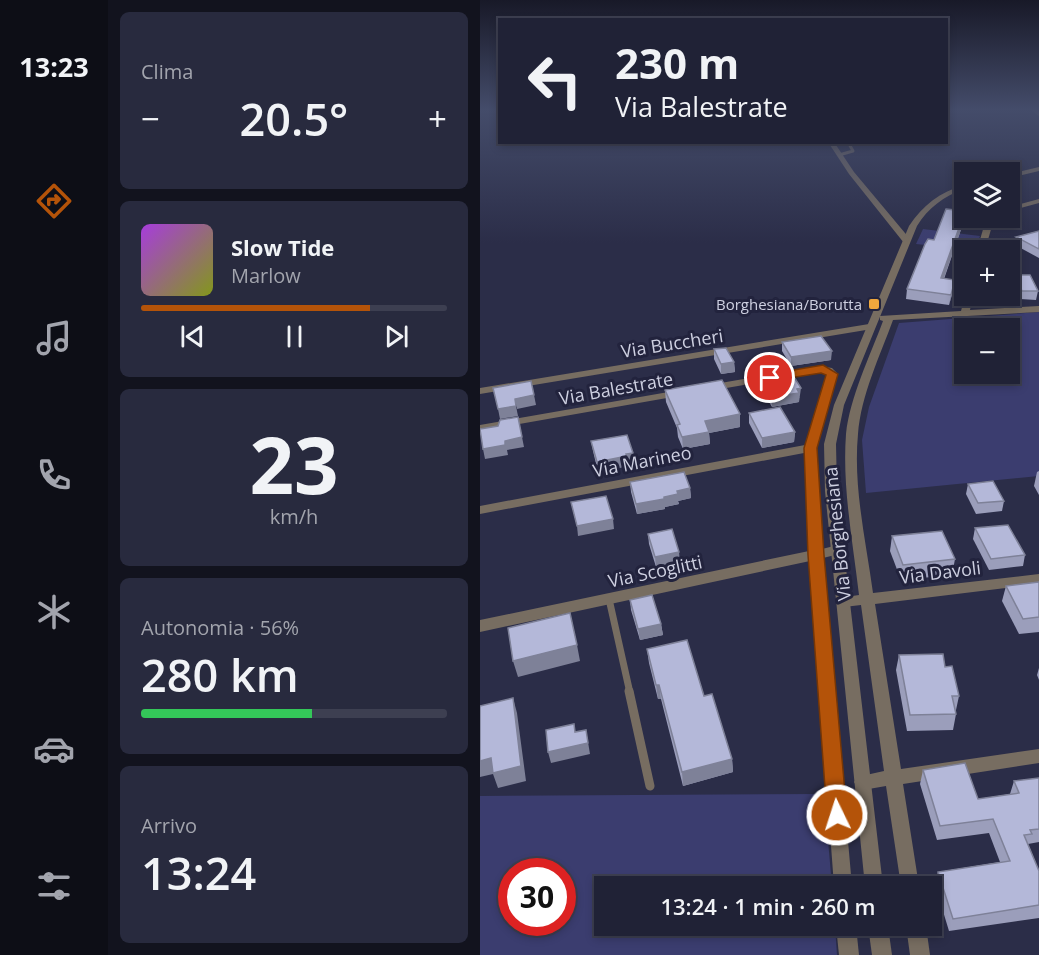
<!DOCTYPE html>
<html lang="it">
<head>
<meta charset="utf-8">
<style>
	:root { --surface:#202236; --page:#282a3e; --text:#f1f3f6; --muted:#a2a4ad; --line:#3d3f51; --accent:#b45309 }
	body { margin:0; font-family:"Open Sans",sans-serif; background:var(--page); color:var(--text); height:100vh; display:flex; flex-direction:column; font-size:22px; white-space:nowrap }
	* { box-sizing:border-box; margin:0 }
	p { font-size:20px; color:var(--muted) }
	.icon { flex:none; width:33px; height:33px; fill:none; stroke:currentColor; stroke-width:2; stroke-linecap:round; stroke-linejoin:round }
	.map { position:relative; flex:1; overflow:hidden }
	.side { display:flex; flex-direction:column; gap:12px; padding:12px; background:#12131e; width:372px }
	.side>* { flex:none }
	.banner { position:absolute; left:18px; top:18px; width:450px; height:126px; border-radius:0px; box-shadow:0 3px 9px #0003,0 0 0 2px var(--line); background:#202236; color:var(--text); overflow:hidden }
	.controls { position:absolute; left:474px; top:162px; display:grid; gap:12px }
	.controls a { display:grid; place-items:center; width:66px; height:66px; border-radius:0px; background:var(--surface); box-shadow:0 3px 9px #0003,0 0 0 2px var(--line); font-size:30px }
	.speed { position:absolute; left:18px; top:858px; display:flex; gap:12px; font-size:30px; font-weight:700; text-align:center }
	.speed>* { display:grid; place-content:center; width:78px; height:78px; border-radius:50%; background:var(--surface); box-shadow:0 3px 9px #0003,0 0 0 2px var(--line); line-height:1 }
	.speed .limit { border:9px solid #d22; background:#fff; color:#111 }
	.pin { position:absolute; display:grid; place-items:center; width:51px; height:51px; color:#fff; margin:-26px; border:3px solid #fff; border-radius:50%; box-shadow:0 2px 6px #0007 }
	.me { position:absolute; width:66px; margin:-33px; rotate:356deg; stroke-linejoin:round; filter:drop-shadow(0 0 4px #0008) }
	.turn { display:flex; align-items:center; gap:21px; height:126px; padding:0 18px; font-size:27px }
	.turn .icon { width:78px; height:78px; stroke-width:2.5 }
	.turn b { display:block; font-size:42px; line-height:51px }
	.big { font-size:45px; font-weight:600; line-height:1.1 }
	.side .tile { flex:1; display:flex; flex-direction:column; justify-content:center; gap:9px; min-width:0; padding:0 21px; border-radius:9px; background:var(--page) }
	.side .dial { align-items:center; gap:0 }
	.dial b { font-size:78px; line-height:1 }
	.song { display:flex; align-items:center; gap:18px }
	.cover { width:72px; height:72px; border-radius:9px; background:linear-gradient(135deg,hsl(280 70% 55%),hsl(70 70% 35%)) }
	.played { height:6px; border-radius:3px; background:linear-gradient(90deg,var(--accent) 75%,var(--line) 75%) }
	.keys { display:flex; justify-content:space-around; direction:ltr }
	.heat { display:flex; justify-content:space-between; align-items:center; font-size:33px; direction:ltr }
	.charge { height:9px; border-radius:4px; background:linear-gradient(90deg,#34c759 56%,var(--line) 0) }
	.trip { position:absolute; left:114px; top:876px; width:348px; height:60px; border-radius:0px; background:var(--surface); box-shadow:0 3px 9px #0003,0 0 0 2px var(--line); font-weight:600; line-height:60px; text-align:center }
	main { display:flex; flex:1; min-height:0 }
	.dock { display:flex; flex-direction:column; width:108px; justify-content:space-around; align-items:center; background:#0d0e16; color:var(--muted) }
	.dock .icon { width:42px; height:42px }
	.dock .selected { color:var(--accent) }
	.dock b { font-size:27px; color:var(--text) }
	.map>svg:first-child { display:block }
	.green { fill:#3b3d6f; fill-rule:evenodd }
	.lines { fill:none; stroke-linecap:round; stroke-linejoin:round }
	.service-far2 { stroke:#776d61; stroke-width:3 }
	.service-far1 { stroke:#776d61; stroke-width:7 }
	.service { stroke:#776d61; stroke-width:9 }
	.minor { fill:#776d61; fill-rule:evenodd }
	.tertiary { fill:#776d61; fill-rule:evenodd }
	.wall { fill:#9b9ebb }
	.shaded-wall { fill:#7e8198 }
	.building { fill:#b4b8d9; stroke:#7e8198; stroke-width:1.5 }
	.route { fill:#b45309; stroke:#753606; stroke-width:1.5 }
	.poi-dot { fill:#efa73d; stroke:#22233d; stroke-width:2 }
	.labels { text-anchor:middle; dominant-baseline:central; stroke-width:6; stroke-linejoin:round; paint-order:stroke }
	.far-poi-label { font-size:15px; fill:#ced0e1; stroke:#22233d; text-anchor:end }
	.street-label { font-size:18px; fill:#ced0e1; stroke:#22233d }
</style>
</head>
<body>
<main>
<nav class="dock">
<b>13:23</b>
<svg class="icon selected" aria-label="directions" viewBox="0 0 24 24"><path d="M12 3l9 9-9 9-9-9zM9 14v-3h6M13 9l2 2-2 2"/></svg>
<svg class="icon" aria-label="music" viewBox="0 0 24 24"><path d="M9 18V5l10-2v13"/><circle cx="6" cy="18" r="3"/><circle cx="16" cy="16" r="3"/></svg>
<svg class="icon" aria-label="phone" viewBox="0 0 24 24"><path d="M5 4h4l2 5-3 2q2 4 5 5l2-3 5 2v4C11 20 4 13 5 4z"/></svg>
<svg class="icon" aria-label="climate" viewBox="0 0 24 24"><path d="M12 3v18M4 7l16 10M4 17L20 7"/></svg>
<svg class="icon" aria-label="car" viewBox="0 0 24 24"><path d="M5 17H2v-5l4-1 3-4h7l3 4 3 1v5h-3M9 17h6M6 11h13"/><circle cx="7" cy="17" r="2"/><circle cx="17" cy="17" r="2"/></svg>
<svg class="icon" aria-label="filters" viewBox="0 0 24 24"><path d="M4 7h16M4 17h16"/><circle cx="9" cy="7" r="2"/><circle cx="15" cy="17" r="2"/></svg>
</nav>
<section class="side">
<div class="tile"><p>Clima</p>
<div class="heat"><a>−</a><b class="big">20.5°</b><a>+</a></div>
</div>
<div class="tile">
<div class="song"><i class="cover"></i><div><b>Slow Tide</b><p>Marlow</p></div></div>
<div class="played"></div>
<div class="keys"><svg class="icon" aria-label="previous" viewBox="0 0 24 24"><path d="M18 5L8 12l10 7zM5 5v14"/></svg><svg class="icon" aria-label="pause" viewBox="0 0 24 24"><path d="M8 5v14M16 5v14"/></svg><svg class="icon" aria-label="next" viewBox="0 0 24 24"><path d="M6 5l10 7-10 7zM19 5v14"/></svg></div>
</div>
<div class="tile dial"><b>23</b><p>km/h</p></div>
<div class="tile"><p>Autonomia · 56%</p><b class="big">280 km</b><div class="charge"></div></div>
<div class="tile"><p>Arrivo</p><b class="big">13:24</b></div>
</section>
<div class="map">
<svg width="559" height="955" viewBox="0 0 559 955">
	<rect width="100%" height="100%" fill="#2b2d48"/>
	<g class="green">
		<path d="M443,229L500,236L495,250L436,244Z"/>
		<path d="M559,312V476L386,493L382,440L389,407L419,323ZM484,328H530V374H484Z"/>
		<path d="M344,794L352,886H124V926H355L357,955H0V796ZM32,872H82V922H32Z"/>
	</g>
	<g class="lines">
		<path class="service-far2" d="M359,155L373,151L368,142"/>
		<path class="service-far1" d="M129,599L150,693"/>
		<path class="service" d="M149,691L170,786"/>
		<g class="minor">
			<path d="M348,142H354L374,172L430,239V243H424L369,174Z"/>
			<path d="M559,199V203L530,211V207Z"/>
			<path d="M510,218H518L512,226L505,250H497L504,226Z"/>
			<path d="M485,296H493L490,310L559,306V312L413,320C400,356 381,395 378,434C373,487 386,541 393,593L559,574V584L395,604L421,769L559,749V763L423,784L439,886H421L406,786L383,790L377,787L374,782L377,777L404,771L381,605L364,607L359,606L357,602L359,598L379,595C373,542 362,488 366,434C370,397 390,356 403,321L400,320V316L481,311Z"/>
			<path d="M389,324L394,327L392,329L0,394V388Z"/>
			<path d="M339,366L352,368L358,374L336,448L342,549L358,545L363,547L365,550L363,553L343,558L372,886H354L330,561L0,632V620L329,551L324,453L0,514V506L325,445L348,375L339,372L229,391L224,388L229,385Z"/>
			<path d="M200,390L204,391L205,393L204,395L0,431V425Z"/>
			<path d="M356,926H376L379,955H359Z"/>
			<path d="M426,926H446L450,955H430Z"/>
		</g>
		<g class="tertiary">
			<path d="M550,109H556L559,111V116Z"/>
			<path d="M559,167V171L530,178V174Z"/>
			<path d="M484,185V189C464,196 448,208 437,226L364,405L356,444L357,491L403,886H385L345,491L344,444L354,405L429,226C443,205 460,192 484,185Z"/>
			<path d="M388,926H408L412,955H392Z"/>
		</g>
	</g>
	<g class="wall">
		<path d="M484,221L464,279L473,291L469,305L426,299L427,289L454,240Z"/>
		<path d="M559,231V258L535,245L536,237Z"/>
		<path d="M535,275L558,291L556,300L540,299L534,283Z"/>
		<path d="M302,342L351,360L311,366L302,351Z"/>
		<path d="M234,349L254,362L255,372L241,374L234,359Z"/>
		<path d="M280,377L320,398H319V402L292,407L280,387Z"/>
		<path d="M185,390L260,414V427L229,433L230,444L203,449L198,437L197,428L186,402Z"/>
		<path d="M269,413L315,432L314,442L282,448L269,423Z"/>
		<path d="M111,441L153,453L154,463L148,464V466L118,472L113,451Z"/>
		<path d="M559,471V495L554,486L557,472Z"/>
		<path d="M150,482L210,488L211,498L198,501L199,504L185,507V509L157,514L151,492Z"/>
		<path d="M488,484L524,501L522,511L496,514L486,494Z"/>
		<path d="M495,528L545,555L543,566L509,570L493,539Z"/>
		<path d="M168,534L200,562L176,567L169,544Z"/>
		<path d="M412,536L475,559L472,575L421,580L410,551Z"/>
		<path d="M559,582V632L539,634L522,601L526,586Z"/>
		<path d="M150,600L181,624L183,635L160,640L151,610Z"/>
		<path d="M167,649L224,696L252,759L253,772L203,786L181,699H178L169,663Z"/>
		<path d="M419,655L465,667L479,696L476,710V714L473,730L427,731L416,670Z"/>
		<path d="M559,668V680L557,675Z"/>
		<path d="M443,770L498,799L530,794L534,781L559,778V842L548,844L559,871V918L469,931L455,885L458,872L520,862L509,833L457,840L440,784Z"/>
	</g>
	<g class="shaded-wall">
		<path d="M484,214V221L460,289L461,278Z"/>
		<path d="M475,280L473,291L469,305L471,295Z"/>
		<path d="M352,351L351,360L311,366V357Z"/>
		<path d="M254,362L255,372L241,374V364Z"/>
		<path d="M321,388L319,402L292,407V397Z"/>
		<path d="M54,395L56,405L37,409L35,399Z"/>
		<path d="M36,406L38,416L20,419L18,409Z"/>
		<path d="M260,414V427L229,433L230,444L203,449L202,437L225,421Z"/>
		<path d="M38,417L44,447L27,450L28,455L5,459L3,449L25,441Z"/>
		<path d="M315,432L314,442L282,448V438Z"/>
		<path d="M153,453L154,463L148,464V466L118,472L117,462Z"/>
		<path d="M210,488L211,498L198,501L199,504L185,507V509L157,514L156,504L184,497L197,491Z"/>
		<path d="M133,519L134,529L98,536L97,526Z"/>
		<path d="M199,552L200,562L176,567L175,557Z"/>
		<path d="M181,624L183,635L160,640L158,629Z"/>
		<path d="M97,645L100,661L38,677L33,661Z"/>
		<path d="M176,685H179L181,699H178Z"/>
		<path d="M33,698L37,713L46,781L18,788L13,774L0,777V761L11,758Z"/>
		<path d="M106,730L110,754L71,763L68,752Z"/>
		<path d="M252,759L253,772L203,786L202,772Z"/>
	</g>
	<g class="building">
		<path d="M466,209L484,211V214L461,278L475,280L471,295L427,289L445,244L448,239L454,240Z"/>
		<path d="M559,231V249L536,237Z"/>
		<path d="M535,275H550L558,291H542Z"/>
		<path d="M341,336L352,351L311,357L302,342Z"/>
		<path d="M246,348L254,362L241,364L234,349Z"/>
		<path d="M311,372L321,388L317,389L319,393L292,397L280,377Z"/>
		<path d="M242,380L260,414L225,421L229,432L202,437L197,425L200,424L185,390Z"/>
		<path d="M51,381L54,395L35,399L36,406L18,409L13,388Z"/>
		<path d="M300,407L315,432L282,438L269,413Z"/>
		<path d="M38,417L42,437L25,441V445L3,449L0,429L18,426L20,420Z"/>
		<path d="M147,435L153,453L146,454L147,456L117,462L111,441Z"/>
		<path d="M204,472L210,488L197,491L198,494L184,497V499L156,504L150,482Z"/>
		<path d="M513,481L524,501L498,503L488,484Z"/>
		<path d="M126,496L133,519L97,526L91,502Z"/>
		<path d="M528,525L545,555L511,559L495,528Z"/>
		<path d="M192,529L199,552L175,557L168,534Z"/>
		<path d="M462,531L475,559L423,565L412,536Z"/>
		<path d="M559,582V617L543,619L526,586Z"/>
		<path d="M172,595L181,624L158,629L150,600Z"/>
		<path d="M90,613L97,645L33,661L28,628Z"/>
		<path d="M207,640L224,696L232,694L252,759L202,772L179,685H176L167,649Z"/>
		<path d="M463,654L465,667L472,666L479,696H472L476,714L430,715L419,655Z"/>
		<path d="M33,698L41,766L13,773L11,758L0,761V706Z"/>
		<path d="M94,724L95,732L106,730L108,743L68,752L66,730Z"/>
		<path d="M485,763L498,799L539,793L534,781L559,778V829L550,830L552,834L544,835L559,871V905L473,919L458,872L530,861L513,819L460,826L443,770Z"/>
	</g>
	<linearGradient id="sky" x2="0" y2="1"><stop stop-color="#181928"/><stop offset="0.45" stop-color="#444c6a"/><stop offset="1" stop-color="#444c6a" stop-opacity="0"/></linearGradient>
	<rect width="559" height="243" fill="url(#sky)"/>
	<path class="route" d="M343,365L358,374L337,448L344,555L367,815L364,822L357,825L350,822L347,815L328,555L324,448L346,375L341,373L290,381L284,378L290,374Z"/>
	<rect class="poi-dot" x="388" y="298" width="12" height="12" rx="3"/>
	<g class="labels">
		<g class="far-poi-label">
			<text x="382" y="304">Borghesiana/Borutta</text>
		</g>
		<g class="street-label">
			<text transform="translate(192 343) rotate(-9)">Via Buccheri</text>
			<text transform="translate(136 388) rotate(-10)">Via Balestrate</text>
			<text transform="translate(162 461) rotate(-11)">Via Marineo</text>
			<text transform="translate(357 534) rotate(-96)">Via Borghesiana</text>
			<text transform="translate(175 571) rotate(-12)">Via Scoglitti</text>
			<text transform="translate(460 572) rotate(-7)">Via Davoli</text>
		</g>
	</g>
</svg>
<div class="controls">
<a><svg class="icon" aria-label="layers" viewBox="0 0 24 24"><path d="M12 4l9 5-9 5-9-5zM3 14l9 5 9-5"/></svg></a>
<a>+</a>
<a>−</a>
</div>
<div class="speed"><div class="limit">30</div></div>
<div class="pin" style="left:290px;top:378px;background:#d93025"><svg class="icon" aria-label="arrive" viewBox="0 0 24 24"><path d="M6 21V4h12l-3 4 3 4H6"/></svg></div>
<svg class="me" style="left:357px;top:815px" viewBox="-20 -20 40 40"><circle r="17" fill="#b45309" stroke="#fff" stroke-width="3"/><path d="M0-11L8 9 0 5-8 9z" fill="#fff"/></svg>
<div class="trip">13:24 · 1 min · 260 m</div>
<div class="banner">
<div class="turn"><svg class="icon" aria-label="left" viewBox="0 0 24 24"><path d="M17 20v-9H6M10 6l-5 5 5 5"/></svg><div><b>230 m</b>Via Balestrate</div></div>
</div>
</div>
</main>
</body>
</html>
